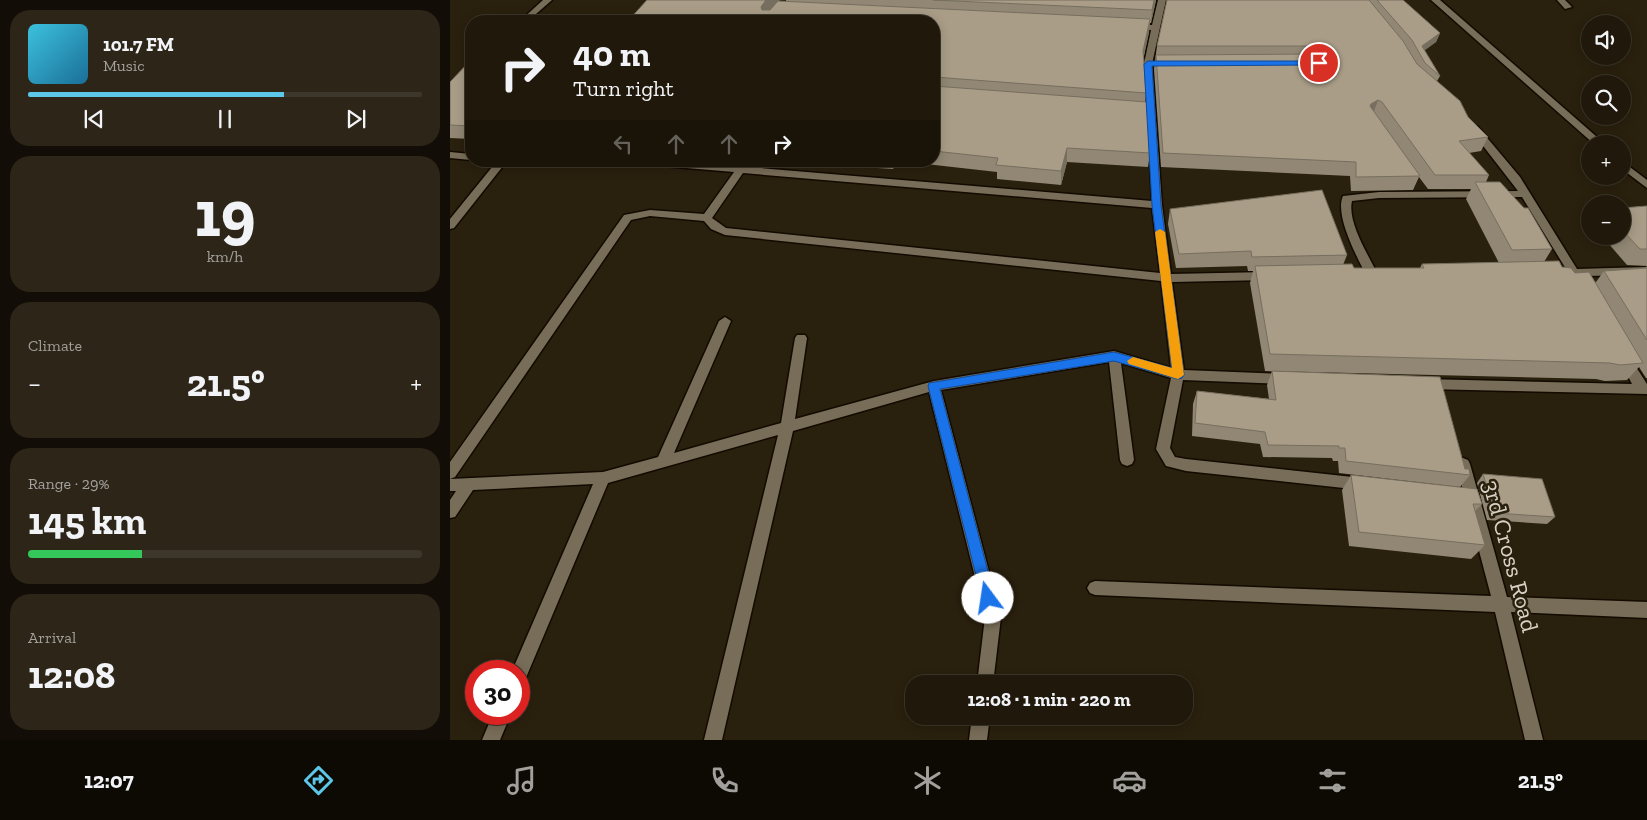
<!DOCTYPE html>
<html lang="en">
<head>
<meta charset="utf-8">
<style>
	:root { --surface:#20180a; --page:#2d2518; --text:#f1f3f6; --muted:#a2a09c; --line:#3d372b; --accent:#5cc7e8 }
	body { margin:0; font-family:"Zilla Slab",serif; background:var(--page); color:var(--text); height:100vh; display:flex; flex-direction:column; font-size:19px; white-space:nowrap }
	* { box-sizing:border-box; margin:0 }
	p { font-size:16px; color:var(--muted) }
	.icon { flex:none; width:28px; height:28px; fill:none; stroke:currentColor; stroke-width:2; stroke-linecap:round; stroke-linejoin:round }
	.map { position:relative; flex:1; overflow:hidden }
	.panel { display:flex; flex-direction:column; gap:10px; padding:10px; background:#120d06; width:450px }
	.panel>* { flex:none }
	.guide { position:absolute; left:15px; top:15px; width:475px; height:152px; border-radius:20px; box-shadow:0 2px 12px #0003,0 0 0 1px var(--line); background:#20180a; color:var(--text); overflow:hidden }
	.buttons { position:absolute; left:1131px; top:15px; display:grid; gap:10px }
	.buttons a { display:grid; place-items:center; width:50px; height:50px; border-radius:50%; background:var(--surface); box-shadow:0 2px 12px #0003,0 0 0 1px var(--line); font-size:25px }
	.speed { position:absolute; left:15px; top:660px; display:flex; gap:10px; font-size:25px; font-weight:700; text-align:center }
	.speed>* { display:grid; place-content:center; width:65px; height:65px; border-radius:50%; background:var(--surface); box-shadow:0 2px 12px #0003,0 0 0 1px var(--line); line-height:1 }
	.speed .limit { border:8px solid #d22; background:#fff; color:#111 }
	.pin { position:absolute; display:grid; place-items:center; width:42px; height:42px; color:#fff; margin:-21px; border:2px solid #fff; border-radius:50%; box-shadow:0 1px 5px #0007 }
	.me { position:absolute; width:55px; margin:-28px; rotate:346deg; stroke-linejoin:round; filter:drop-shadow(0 0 4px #0008) }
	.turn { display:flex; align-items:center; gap:18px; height:105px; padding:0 25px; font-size:22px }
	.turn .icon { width:65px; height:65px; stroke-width:2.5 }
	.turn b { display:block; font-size:35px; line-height:42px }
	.lanes { display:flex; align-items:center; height:48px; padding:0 25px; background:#0003; justify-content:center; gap:25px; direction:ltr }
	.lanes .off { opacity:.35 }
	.big { font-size:38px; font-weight:700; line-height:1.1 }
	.panel .card { flex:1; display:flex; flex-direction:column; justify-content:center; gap:8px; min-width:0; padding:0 18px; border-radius:20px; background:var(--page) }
	.panel .dial { align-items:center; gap:0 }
	.dial b { font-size:65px; line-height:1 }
	.song { display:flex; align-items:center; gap:15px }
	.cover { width:60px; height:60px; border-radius:8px; background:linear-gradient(135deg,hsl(190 70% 55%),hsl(200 70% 35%)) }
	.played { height:5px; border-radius:2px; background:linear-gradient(90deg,var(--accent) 65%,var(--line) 65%) }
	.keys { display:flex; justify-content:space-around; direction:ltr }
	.heat { display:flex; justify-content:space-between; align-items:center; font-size:28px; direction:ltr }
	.charge { height:8px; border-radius:4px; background:linear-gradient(90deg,#34c759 29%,var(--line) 0) }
	.trip { position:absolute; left:455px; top:675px; width:288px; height:50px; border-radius:20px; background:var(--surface); box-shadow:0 2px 12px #0003,0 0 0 1px var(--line); font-weight:700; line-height:50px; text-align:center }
	.tabs { display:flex; height:80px; justify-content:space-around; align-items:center; background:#0d0a04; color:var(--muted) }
	.tabs .icon { width:35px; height:35px }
	.tabs .selected { color:var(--accent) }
	.tabs b { font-size:22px; color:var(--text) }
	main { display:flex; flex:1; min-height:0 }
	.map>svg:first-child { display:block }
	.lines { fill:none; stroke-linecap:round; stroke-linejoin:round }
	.minor-casing { stroke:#130a00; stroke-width:3 }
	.minor { fill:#786d58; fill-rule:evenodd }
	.wall { fill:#918774 }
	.shaded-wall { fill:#766e5e }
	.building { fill:#a99d87; stroke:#766e5e }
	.route { fill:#1a73e8; stroke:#114b97 }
	.slow { fill:#f59e0b }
	.labels { text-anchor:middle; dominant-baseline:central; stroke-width:5; stroke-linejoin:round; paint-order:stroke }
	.near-street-label { font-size:24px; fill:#d9d3c7; stroke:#2a200e }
</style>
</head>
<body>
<main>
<section class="panel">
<div class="card">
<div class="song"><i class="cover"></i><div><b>101.7 FM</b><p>Music</p></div></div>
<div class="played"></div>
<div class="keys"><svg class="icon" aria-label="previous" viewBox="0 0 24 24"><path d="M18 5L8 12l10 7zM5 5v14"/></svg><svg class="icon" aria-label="pause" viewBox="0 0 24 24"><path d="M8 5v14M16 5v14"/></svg><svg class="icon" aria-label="next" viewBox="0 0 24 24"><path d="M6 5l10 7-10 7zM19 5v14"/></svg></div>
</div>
<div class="card dial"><b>19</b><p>km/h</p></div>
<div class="card"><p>Climate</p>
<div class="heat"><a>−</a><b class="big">21.5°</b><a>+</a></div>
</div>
<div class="card"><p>Range · 29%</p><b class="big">145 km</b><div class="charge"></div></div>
<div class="card"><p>Arrival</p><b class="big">12:08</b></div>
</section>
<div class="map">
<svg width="1197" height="740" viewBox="0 0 1197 740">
	<rect width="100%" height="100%" fill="#2a200e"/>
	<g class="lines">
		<defs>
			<g id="minor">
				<path d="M93,0H102L78,21H70Z"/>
				<path d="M708,0H716L702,64L712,205L721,274L818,272L824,276L818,280L722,282L734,370L835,374L839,375L841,379L839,383L835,384L733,380L720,448L725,457L736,459L912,478L917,480L919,484L917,488L912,490L736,471L716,466L706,449L721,378L671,363L684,460L682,464L677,466L672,464L670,460L659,362L491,390L551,617L543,684H527L535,617L479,392L343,431L272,740H254L328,435L158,483L75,680L69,682V671H62L143,484L23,490L5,517L0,518V500L6,491H0V462L174,215L200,210L254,214L284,172L213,166L157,164L152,161H227L702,201L697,114L681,113L676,110L681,107L696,109L694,64L701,30L683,29L679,27L683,25H702ZM293,173L702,208L710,273L276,228L262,218ZM200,216L254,221L261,229L275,235L711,281L721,368L664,351L484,381L345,419L357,338L355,335H347L345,338L331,423L224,453L281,321L275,317L269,321L208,457L153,472L0,479L5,477L181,220Z"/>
				<path d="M981,0H990L1155,144H1144Z"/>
				<path d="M1107,0H1115L1122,7L1115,9Z"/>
				<path d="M1025,126L1028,127L1070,177L1127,269L1197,267V275L1132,276L1131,280L1127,281L1121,277L1104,276L1102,273L1104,270L1116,269L1072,197L929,198L902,201C897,222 919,256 928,275L926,278H918C908,260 884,215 893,196L929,192L1068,191L1020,129Z"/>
				<path d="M0,152L21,154V160L0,158Z"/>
				<path d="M47,161H57L4,228L0,229V219Z"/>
				<path d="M1172,161L1197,180V188L1172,169Z"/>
				<path d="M1175,354L1179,356L1197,384V394L975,389L971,388L969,384L971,380L975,379L1182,384L1169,359L1171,356Z"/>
				<path d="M1013,458L1018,460L1020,464L1057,597L1197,602V618L1061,612L1093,740H1075L1045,612L645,595L640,593L637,588L640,583L645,581L1041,596L1006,464L1008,460Z"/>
				<path d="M43,714H61L50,740H32Z"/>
				<path d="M522,716H540L537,740H519Z"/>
			</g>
		</defs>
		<use href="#minor" class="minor-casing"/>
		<use href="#minor" class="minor"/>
	</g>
	<g class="wall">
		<path d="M336,0H706L701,23H700L699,32L694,56L696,93L695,102L700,153L698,167L617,162L611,185L547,179V172L449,161H484V21L329,1H336Z"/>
		<path d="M717,0H953L990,33L986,42L974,50L990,76L987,81L1018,117L1038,137L1031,151L1019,153L1039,175L1036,182L1102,249L1094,262L1112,267L1146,282L1154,271L1195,268L1197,266L1177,265L1152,236H1172V208L1197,206V378H1196L1189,367L1177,380L1155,381L1146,379L815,371L800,283L803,271H798L797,266L726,268L718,224L720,209L897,255L893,265L904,268H970L972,264L1049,263L1016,199L1021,189H978L969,177L963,190L901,191L900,176L711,167L704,69L707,46Z"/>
		<path d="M21,61V139L0,138V82Z"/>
		<path d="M320,161H446L443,169Z"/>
		<path d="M822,371L1015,469L1020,475L1010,487L889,473L888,461H883L882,458L813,457L810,444L742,436L743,404L747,391L819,399L817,385Z"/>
		<path d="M1033,474L1105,517L1097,524L1037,520L1027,483Z"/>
		<path d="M901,475L1032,504L1025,511L1035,545L1021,559L899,546L892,490Z"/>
	</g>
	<g class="shaded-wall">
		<path d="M316,0H330L315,20L311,7Z"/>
		<path d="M704,0H706L701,23L702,10Z"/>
		<path d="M700,19L699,32L692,64L693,51Z"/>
		<path d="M990,33L986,42L970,54L972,46Z"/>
		<path d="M928,100L923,114L916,117L921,104Z"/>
		<path d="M617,148V162L611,185V171Z"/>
		<path d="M441,161H446L443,169Z"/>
	</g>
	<g class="building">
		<path d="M197,0H316L311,7L312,10H320L328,1L700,19L693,51L696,93L484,77V21H178Z"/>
		<path d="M483,0H704L702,10Z"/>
		<path d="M717,0H919L953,41L967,64L1010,101L1018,117L1038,137L1009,141L1039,175H985L932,102L928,100L921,104L920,106L970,176L906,177V162L713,153L706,55L873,54L879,50L876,46H707Z"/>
		<path d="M927,0H953L990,33L972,46L990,76L975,63L962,40Z"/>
		<path d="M20,61H21V126L0,125V82Z"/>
		<path d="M484,86L697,102L700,153L617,148L611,171L546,165L548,158L484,151Z"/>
		<path d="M1025,182H1050L1074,208H1078L1102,249L1062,250Z"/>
		<path d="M872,190L897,255L802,257L801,251L729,254L720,209Z"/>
		<path d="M1197,206V249H1190L1172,230V208Z"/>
		<path d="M1109,261L1112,267L1121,268L1125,273L1139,272L1193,363L1170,365L1160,363L820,354L805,266L902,264L904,268H974L972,264Z"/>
		<path d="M1197,268V340L1154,271Z"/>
		<path d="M822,371L990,377L1015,469H1019L1020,475L896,461L895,448H889V446L818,445L815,432L745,423L747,391L826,400Z"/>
		<path d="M1033,474L1092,479L1105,517L1045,513Z"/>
		<path d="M901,475L1027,489L1032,504H1023L1035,545L909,532Z"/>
	</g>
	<path class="route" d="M869,61L871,62V65L702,66L711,205L734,375L732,378L728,379L664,361L490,389L545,598L543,603L538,605L533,603L478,386L479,383L664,352L722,368L702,205L694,64L698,61Z"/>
	<path class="slow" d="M710,229L715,232L734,375L728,379L679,364L677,361L683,357L722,368L705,232Z"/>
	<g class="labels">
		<g class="near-street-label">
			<text transform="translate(1061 556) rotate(75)">3rd Cross Road</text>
		</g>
	</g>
</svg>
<div class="buttons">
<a><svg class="icon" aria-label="sound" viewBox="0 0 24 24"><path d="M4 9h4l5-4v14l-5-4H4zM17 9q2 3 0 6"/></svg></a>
<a><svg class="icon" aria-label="search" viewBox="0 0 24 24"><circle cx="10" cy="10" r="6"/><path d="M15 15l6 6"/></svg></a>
<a>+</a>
<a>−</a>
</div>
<div class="speed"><div class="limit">30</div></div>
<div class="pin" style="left:869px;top:63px;background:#d93025"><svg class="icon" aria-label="arrive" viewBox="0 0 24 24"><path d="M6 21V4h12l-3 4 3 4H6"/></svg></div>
<svg class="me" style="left:538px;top:598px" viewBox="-20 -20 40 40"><circle r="19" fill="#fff"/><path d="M0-13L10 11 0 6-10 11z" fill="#1a73e8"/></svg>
<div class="trip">12:08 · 1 min · 220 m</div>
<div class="guide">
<div class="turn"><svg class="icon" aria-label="right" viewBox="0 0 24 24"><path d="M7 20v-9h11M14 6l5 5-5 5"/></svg><div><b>40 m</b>Turn right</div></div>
<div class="lanes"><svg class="icon off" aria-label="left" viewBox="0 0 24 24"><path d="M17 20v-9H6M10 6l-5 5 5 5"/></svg><svg class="icon off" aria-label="ahead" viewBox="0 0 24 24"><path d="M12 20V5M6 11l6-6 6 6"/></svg><svg class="icon off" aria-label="ahead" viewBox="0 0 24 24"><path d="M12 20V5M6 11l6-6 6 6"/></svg><svg class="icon" aria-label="right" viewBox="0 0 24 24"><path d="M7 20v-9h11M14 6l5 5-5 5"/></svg></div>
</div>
</div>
</main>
<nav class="tabs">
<b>12:07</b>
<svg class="icon selected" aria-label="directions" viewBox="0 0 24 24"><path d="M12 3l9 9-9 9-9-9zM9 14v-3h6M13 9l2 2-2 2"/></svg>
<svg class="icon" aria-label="music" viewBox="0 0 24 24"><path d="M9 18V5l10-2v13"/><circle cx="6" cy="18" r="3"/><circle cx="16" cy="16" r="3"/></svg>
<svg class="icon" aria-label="phone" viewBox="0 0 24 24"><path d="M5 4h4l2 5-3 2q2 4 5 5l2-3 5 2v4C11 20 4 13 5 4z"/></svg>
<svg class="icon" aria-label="climate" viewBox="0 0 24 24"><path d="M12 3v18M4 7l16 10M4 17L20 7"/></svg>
<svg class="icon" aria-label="car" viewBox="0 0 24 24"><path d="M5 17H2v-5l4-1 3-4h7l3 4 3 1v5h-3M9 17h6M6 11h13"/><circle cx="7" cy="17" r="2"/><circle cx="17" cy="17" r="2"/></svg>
<svg class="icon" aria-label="filters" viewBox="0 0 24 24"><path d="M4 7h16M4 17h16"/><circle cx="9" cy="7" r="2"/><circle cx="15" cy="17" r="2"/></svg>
<b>21.5°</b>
</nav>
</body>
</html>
